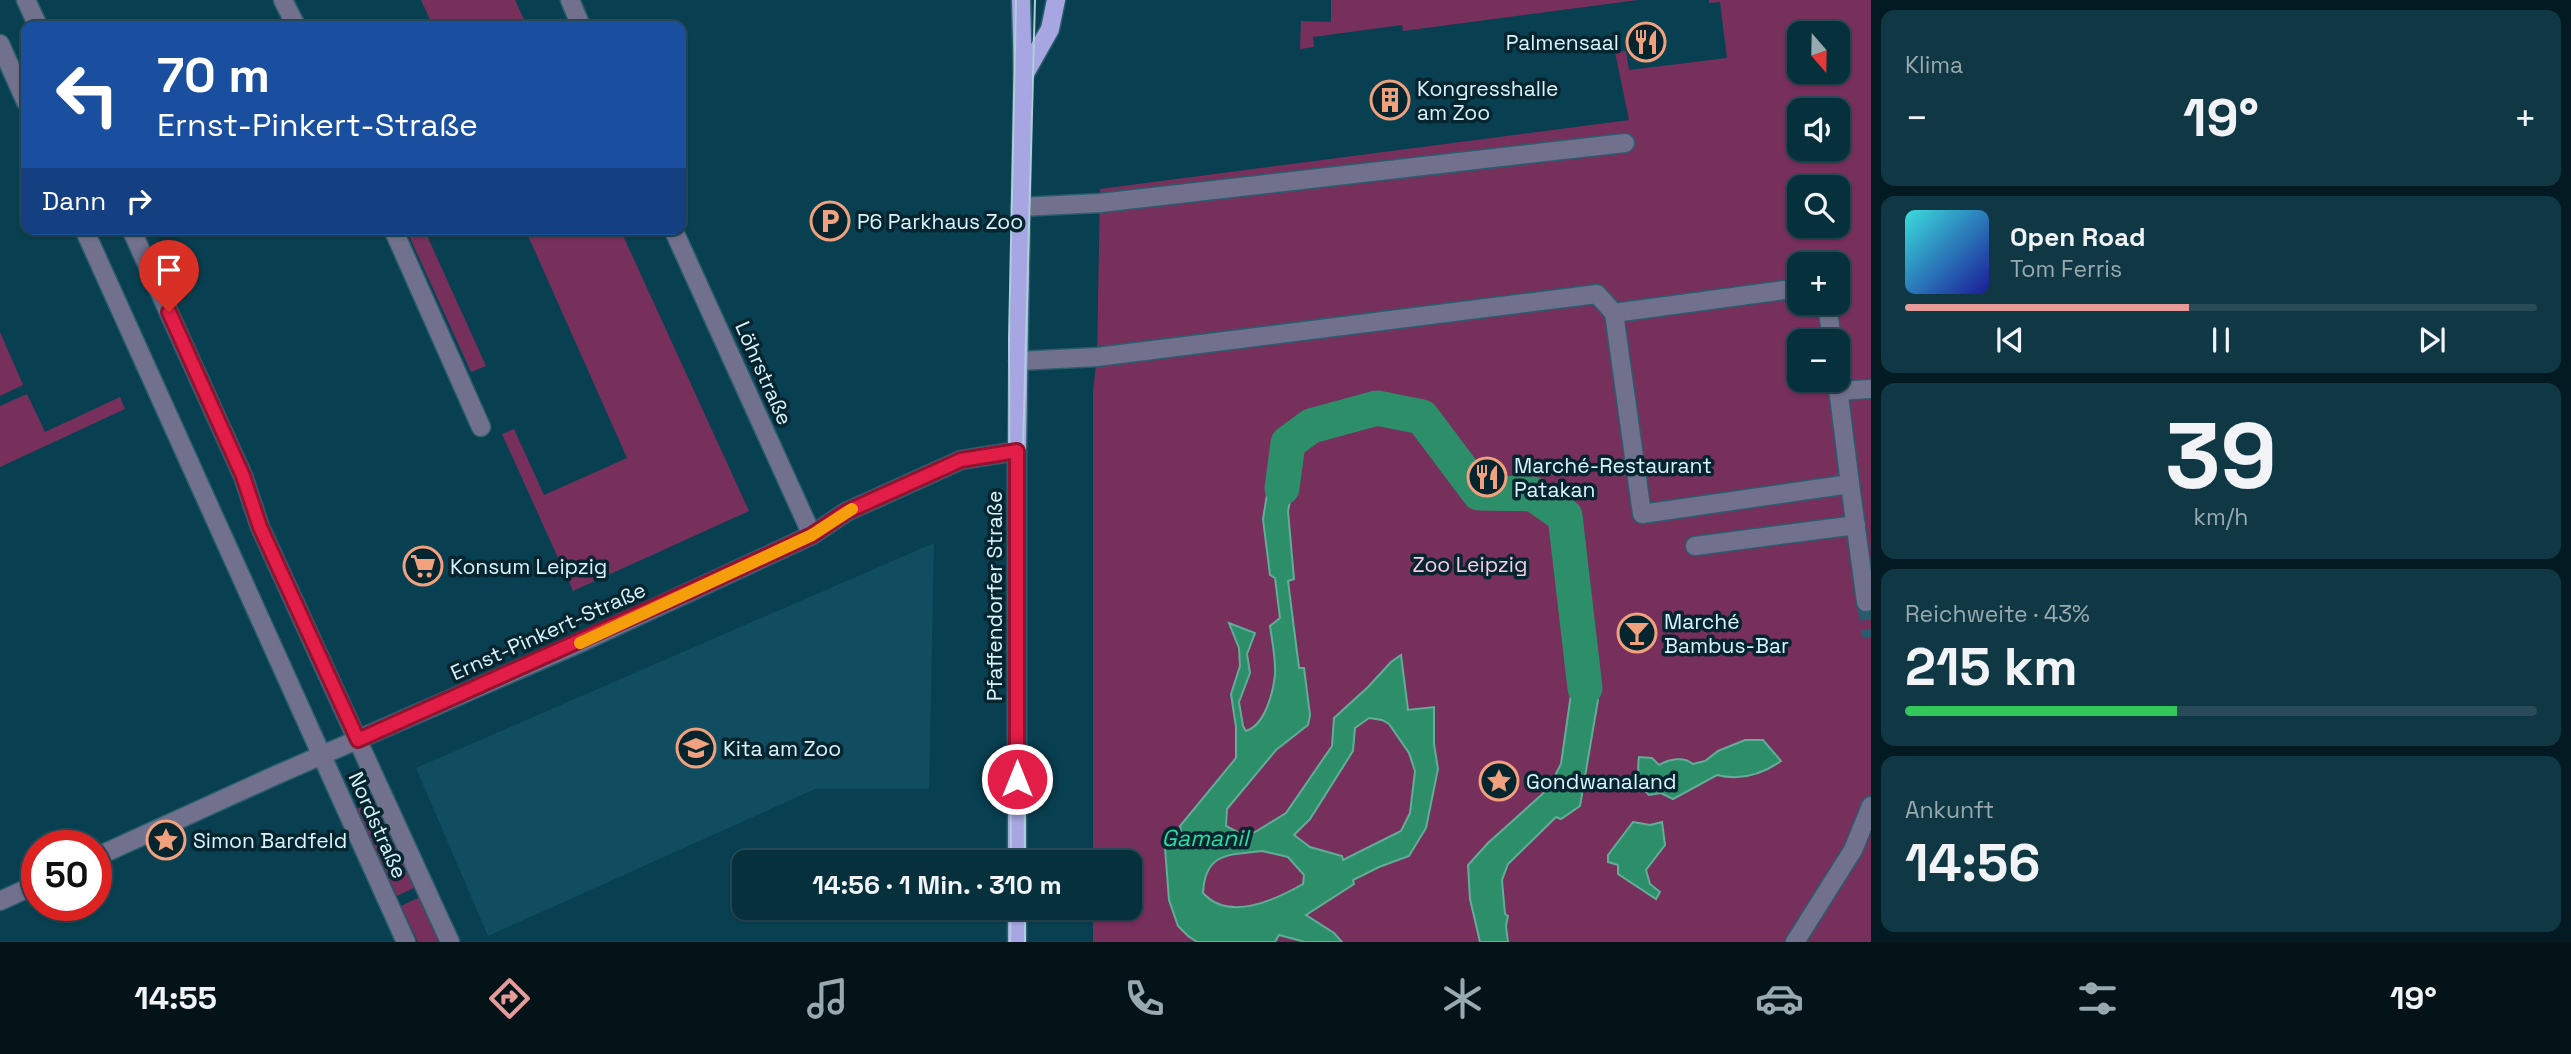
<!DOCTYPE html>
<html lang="de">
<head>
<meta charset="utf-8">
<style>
	:root { --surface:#07303d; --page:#103844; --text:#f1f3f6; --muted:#98a9b0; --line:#284b57; --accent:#e69b98 }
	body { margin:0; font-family:"Space Grotesk",sans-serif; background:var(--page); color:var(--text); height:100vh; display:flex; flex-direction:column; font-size:26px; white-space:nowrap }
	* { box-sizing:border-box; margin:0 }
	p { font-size:23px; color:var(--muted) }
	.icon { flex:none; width:38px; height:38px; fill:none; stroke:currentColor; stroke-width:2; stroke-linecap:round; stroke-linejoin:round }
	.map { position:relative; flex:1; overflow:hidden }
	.panel { display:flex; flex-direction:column; gap:10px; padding:10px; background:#041a22; width:700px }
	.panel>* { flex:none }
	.top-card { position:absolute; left:21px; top:21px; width:665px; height:214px; border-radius:14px; box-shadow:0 2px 5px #0004,0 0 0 2px var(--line); background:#1a4fa0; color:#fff; overflow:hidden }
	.needle { width:46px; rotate:160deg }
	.tools { position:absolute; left:1787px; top:21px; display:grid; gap:14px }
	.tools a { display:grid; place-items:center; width:63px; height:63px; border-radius:14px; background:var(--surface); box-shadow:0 2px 5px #0004,0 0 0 2px var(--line); font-size:35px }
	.speed { position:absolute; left:21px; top:830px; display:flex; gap:14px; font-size:35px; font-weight:700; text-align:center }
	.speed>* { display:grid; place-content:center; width:91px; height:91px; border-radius:50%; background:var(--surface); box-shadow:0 2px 5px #0004,0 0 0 2px var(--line); line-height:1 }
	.speed .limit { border:10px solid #d22; background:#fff; color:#111 }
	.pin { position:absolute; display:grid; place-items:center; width:60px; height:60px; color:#fff; margin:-72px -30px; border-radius:50% 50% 50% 0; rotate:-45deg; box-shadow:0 0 7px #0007 }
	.pin .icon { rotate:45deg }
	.me { position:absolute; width:77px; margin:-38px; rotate:0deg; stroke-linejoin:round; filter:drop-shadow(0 0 5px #0008) }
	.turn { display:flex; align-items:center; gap:24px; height:147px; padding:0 21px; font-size:32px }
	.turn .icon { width:91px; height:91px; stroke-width:2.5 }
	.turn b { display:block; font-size:49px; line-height:60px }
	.then { display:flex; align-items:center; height:66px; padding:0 21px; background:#0003; gap:14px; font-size:26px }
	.big { font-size:52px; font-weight:700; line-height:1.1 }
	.panel .widget { flex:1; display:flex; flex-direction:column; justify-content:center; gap:10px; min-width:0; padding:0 24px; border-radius:14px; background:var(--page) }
	.panel .dial { align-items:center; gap:0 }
	.dial b { font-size:91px; line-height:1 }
	.song { display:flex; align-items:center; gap:21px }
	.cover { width:84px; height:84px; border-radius:10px; background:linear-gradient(135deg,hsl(180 70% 55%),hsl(240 70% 35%)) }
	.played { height:7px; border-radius:4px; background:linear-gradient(90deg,var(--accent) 45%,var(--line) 45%) }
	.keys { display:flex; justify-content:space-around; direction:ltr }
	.heat { display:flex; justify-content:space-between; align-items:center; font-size:38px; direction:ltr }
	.charge { height:10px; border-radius:5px; background:linear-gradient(90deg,#34c759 43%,var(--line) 0) }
	.trip { position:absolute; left:732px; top:850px; width:410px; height:70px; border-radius:14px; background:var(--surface); box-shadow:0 2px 5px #0004,0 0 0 2px var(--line); font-weight:700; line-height:70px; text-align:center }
	.menu { display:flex; height:112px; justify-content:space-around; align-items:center; background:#031318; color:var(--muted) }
	.menu .icon { width:49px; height:49px }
	.menu .current { color:var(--accent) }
	.menu b { font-size:32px; color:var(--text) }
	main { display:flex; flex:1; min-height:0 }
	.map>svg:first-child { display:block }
	.built { fill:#104d60 }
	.green { fill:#772f5c; fill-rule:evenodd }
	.water { fill:#2d8e6a; stroke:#61ad97; stroke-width:2; fill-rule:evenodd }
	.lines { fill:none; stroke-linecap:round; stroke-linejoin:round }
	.canal { stroke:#2d8e6a; stroke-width:35 }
	.minor-tunnel { stroke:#285b6b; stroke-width:18; stroke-dasharray:18 9; stroke-linecap:butt }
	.minor-casing { stroke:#2a5d6d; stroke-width:21 }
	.major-casing { stroke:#2a5d6d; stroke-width:21 }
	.minor { stroke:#71718e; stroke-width:18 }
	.major { stroke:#a7a6e2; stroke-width:18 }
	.tram { stroke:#aeceda; stroke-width:2 }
	.route-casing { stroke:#92132f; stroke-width:18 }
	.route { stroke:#e11d48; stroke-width:12 }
	.slow { stroke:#f59e0b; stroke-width:12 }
	.labels { text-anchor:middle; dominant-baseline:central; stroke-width:7; stroke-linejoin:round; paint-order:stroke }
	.poi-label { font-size:21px; fill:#daf4ff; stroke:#06252f; text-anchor:start }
	.street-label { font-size:21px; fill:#daf4ff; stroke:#06252f }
	.park-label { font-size:21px; fill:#fccbe6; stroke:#06252f }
	.water-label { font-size:23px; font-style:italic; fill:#28dea3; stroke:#06252f }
</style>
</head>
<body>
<main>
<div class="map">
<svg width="1871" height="942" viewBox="0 0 1871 942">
	<rect width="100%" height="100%" fill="#094051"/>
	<path class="built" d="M934,543L929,789H815L488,936L416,768Z"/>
	<g class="green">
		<path d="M421,0H515L527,26H433Z"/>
		<path d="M1331,0H1638L1403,31L1402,25L1313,37L1314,47L1300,49L1301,21L1331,22Z"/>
		<path d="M1709,0H1871V942H1093V908H1129V863H1093V390L1097,357L1100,189L1629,120L1615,52L1626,51L1629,70L1727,58L1720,2L1709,3ZM1799,33H1838V72H1799ZM1799,110H1838V149H1799ZM1799,187H1838V226H1799ZM1799,264H1838V303H1799ZM1799,341H1838V380H1799Z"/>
		<path d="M406,229H424L486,366L471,372Z"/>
		<path d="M525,229H620L749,511L573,591L502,434L514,429L544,495L627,458Z"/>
		<path d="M0,332L23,385L0,396Z"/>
		<path d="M27,394L45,432L120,397L125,409L0,467V406Z"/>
		<path d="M376,800L416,887L397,896L357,809Z"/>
		<path d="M420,897L440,942H418L401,906Z"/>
	</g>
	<g class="water">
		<path d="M1268,488H1293L1288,511L1294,579L1288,581L1299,668H1304L1310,715L1308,725L1276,750L1227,809L1226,826L1241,834L1255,832L1286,813L1332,746L1334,718L1368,687L1391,662L1401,655L1408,710L1434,707V744L1438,769L1426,828L1409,856L1379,867L1353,880L1354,884L1306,915L1334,933L1342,942H1305L1279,935L1275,942H1197L1188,936L1178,926L1169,900L1165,848L1181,831L1180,826L1236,758V727L1231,694L1240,666L1239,648L1229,623L1255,633L1247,654L1250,673L1239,702L1243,726L1246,731C1265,725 1273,693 1275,675C1276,659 1272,641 1270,626L1280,618L1275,578L1270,575L1263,519ZM1369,718L1382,720L1389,724L1409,753L1415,771L1410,813L1401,831L1343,860L1342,856L1310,847L1294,835L1310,819L1353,751L1355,728ZM1262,851L1288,857L1304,875L1303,884C1275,900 1229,922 1203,893C1205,852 1229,855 1262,851Z"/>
		<path d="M1572,687L1585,688L1596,692L1598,700L1580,806L1561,819L1556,817L1508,864L1502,880L1505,914L1508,916L1506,926L1508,942H1480L1470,899L1468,865L1488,843L1548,789L1561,764Z"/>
		<path d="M1745,740H1763L1781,761C1761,775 1741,781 1717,775L1673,799L1661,793L1649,795C1638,784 1637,772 1639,757L1652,758L1659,765C1669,759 1684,756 1693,764L1705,761L1718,751Z"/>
		<path d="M1633,822L1650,825L1662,822L1665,845L1646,870L1650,884L1660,892L1656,899L1618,874V865L1608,862V855Z"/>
	</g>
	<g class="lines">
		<path class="canal" d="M1282,488L1288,443L1311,426L1377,408L1422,417L1479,493L1533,494L1565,516L1585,688"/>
		<path class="minor-tunnel" d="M1866,602L1871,637"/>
		<defs>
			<g id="minor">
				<path d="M26,0L38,26"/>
				<path d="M283,0L296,26"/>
				<path d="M570,0L581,26"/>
				<path d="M0,44L26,102"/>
				<path d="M1020,207L1100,203L1625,143"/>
				<path d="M84,229L406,942"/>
				<path d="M131,229L243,476L260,527L450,942"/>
				<path d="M393,229L481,427"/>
				<path d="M673,229L812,535"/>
				<path d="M1799,288L1614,313L1642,514L1850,484L1837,380"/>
				<path d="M1827,303L1832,341"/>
				<path d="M1018,361L1097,357L1597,294L1614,313"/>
				<path d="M1838,391L1871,389"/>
				<path d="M1850,484L1866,602"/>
				<path d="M1695,546L1856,525"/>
				<path d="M96,857L274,776L582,642L812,535L846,512L961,460L1017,451"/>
				<path d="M0,901L37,884"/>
				<path d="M1795,942L1853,850L1871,806"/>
			</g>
			<g id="major">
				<path d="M1023,77L1050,29L1056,0"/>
				<path d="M1017,863V451L1023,77L1021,0"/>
				<path d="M1017,908V942"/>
			</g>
		</defs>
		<use href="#minor" class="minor-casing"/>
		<use href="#major" class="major-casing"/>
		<use href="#minor" class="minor"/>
		<use href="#major" class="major"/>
		<g class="tram">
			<path d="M1011,863L1009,340L1016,0"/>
			<path d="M1025,863L1023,452L1035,0"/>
			<path d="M1025,908V942"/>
			<path d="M1010,942L1011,908"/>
		</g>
	</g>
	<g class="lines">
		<defs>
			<path id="route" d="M169,312L243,476L260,527L358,740L697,588L812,535L846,512L961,460L1017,451V779"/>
		</defs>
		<use href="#route" class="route-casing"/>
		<use href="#route" class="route"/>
		<path class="slow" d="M580,643L812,535L852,509"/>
	</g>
	<defs>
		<symbol id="restaurant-ring" viewBox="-11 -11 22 22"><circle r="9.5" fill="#06252f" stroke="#f1a17d" stroke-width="1.5"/><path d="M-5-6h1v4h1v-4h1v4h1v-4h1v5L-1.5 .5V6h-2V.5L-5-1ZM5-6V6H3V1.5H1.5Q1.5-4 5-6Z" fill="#f1a17d"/></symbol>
		<symbol id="building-ring" viewBox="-11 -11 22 22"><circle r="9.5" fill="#06252f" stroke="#f1a17d" stroke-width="1.5"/><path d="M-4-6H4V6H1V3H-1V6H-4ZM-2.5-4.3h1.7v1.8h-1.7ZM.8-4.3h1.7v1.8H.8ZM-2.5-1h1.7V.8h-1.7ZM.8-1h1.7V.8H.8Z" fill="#f1a17d"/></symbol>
		<symbol id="parking-ring" viewBox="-11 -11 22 22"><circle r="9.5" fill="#06252f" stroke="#f1a17d" stroke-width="1.5"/><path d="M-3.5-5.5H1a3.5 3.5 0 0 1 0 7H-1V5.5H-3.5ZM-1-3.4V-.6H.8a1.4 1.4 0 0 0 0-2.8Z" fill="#f1a17d"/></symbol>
		<symbol id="supermarket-ring" viewBox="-11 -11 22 22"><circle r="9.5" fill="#06252f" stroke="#f1a17d" stroke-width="1.5"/><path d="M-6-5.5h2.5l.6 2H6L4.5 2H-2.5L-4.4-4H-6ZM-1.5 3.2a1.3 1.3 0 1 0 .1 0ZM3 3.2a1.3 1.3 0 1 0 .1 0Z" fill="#f1a17d"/></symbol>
		<symbol id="bar-ring" viewBox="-11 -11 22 22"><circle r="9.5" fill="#06252f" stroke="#f1a17d" stroke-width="1.5"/><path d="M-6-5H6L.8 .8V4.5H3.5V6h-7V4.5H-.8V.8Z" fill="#f1a17d"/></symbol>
		<symbol id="school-ring" viewBox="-11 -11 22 22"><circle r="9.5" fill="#06252f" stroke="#f1a17d" stroke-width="1.5"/><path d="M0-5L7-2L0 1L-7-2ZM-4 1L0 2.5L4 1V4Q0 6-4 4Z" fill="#f1a17d"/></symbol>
		<symbol id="sight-ring" viewBox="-11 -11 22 22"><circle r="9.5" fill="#06252f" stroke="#f1a17d" stroke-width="1.5"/><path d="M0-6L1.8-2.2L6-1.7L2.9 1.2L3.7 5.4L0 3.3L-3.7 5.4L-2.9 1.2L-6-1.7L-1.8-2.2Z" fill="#f1a17d"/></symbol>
	</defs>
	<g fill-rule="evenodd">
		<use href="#restaurant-ring" x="1624" y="20" width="44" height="44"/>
		<use href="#building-ring" x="1368" y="78" width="44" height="44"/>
		<use href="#parking-ring" x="808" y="199" width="44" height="44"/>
		<use href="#restaurant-ring" x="1465" y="455" width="44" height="44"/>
		<use href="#supermarket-ring" x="401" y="544" width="44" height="44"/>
		<use href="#bar-ring" x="1615" y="611" width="44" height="44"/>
		<use href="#school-ring" x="674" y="726" width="44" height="44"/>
		<use href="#sight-ring" x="1477" y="759" width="44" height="44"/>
		<use href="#sight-ring" x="144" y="818" width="44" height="44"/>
	</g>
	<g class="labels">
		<g class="poi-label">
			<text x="1619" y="42" text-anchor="end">Palmensaal</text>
			<text x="1417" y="88">Kongresshalle<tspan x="1417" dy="24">am Zoo</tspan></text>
			<text x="857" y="221">P6 Parkhaus Zoo</text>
			<text x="1514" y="465">Marché-Restaurant<tspan x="1514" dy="24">Patakan</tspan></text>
			<text x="450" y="566">Konsum Leipzig</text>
			<text x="1664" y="621">Marché<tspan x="1664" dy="24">Bambus-Bar</tspan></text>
			<text x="723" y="748">Kita am Zoo</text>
			<text x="1526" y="781">Gondwanaland</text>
			<text x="193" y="840">Simon Bardfeld</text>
		</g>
		<g class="street-label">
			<text transform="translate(764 373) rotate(66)">Löhrstraße</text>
			<text transform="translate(994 596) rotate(-90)">Pfaffendorfer Straße</text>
			<text transform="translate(548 631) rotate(-24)">Ernst-Pinkert-Straße</text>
			<text transform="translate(378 825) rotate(66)">Nordstraße</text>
		</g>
		<g class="park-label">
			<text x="1470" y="564">Zoo Leipzig</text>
		</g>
		<g class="water-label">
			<text x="1205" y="838">Gamanil</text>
		</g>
	</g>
</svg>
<div class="tools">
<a><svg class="needle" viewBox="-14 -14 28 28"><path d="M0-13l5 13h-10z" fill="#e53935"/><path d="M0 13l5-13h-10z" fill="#98a9b0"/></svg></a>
<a><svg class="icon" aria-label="sound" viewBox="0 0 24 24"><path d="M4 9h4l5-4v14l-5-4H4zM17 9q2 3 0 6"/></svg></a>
<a><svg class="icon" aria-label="search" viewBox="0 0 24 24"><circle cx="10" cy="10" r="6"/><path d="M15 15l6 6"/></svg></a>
<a>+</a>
<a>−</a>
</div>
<div class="speed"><div class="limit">50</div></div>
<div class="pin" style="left:169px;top:312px;background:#d93025"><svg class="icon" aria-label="arrive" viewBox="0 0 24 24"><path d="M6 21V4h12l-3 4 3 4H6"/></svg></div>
<svg class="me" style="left:1017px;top:779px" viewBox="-20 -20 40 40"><circle r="17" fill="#e11d48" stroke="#fff" stroke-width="3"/><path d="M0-11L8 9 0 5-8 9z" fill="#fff"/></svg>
<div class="trip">14:56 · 1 Min. · 310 m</div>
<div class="top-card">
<div class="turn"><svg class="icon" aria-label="left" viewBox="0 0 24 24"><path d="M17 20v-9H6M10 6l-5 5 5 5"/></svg><div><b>70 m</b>Ernst-Pinkert-Straße</div></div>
<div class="then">Dann<svg class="icon" aria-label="right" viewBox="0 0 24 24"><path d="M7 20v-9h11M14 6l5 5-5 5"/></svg></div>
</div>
</div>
<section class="panel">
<div class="widget"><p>Klima</p>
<div class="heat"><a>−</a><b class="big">19°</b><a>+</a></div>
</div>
<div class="widget">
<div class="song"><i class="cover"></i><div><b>Open Road</b><p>Tom Ferris</p></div></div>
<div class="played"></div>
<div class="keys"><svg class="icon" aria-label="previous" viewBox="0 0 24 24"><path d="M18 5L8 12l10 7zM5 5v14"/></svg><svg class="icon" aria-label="pause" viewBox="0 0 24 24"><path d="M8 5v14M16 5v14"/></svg><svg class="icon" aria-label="next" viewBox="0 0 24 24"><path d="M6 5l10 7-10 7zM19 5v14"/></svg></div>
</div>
<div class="widget dial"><b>39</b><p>km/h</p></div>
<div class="widget"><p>Reichweite · 43%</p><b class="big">215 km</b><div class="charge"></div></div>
<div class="widget"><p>Ankunft</p><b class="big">14:56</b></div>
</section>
</main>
<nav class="menu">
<b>14:55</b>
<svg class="icon current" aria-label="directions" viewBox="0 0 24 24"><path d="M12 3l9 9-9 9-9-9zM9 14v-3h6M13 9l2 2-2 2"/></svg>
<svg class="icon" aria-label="music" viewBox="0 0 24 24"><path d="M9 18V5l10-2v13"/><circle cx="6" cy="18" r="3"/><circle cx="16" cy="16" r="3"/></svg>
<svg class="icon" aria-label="phone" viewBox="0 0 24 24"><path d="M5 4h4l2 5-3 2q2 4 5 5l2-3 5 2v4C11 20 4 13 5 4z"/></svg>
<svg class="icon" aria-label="climate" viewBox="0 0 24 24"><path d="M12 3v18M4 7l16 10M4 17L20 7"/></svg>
<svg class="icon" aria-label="car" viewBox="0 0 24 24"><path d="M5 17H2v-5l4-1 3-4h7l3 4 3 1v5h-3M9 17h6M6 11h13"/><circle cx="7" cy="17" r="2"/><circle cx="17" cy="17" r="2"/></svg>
<svg class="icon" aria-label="filters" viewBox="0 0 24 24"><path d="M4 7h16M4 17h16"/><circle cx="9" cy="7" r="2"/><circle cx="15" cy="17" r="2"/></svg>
<b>19°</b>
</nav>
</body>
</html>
